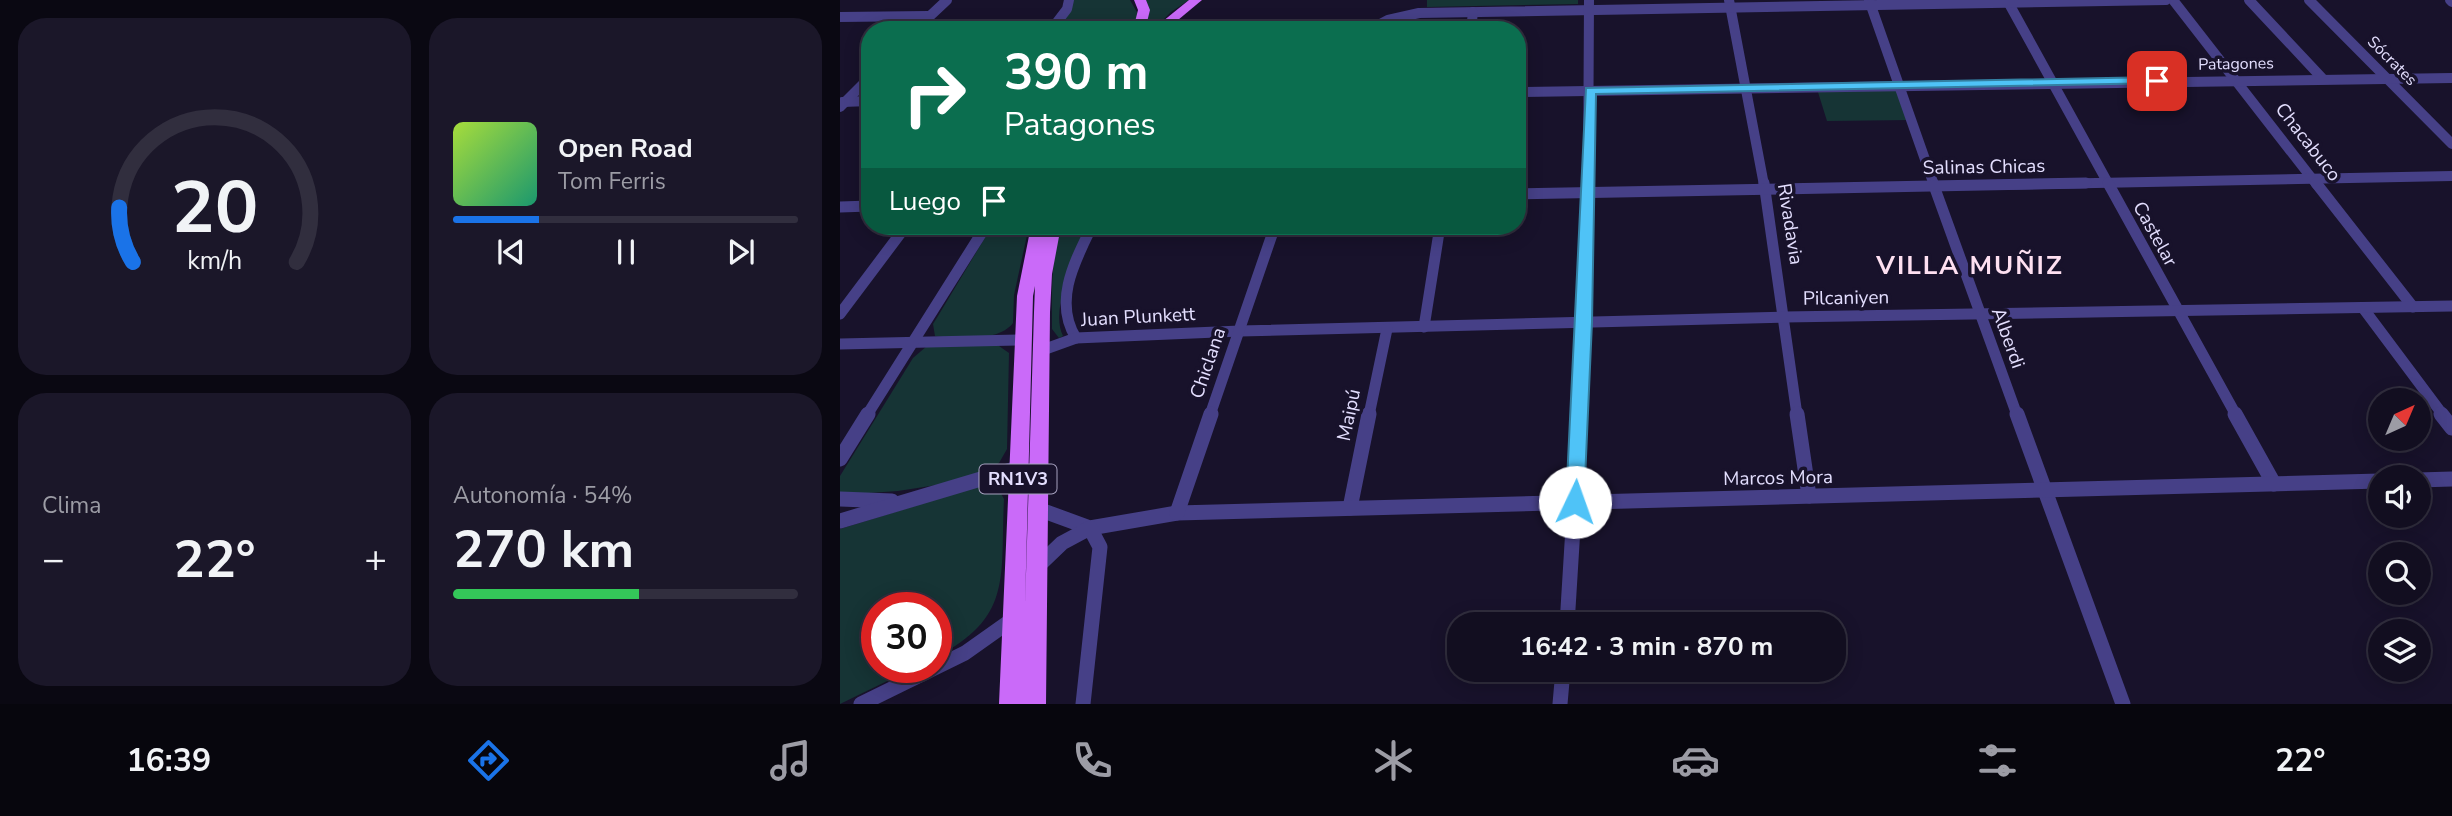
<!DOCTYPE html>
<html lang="es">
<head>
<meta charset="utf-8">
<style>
	:root { --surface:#120e20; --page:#1b1729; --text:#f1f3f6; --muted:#9c9ca5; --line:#312e3e; --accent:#1a73e8 }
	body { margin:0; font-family:"Nunito Sans",sans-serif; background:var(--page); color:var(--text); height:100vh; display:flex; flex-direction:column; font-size:26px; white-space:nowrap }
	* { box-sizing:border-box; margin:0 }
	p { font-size:23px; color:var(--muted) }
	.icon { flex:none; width:38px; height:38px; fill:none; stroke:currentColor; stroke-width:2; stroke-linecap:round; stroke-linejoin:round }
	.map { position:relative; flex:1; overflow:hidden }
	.drawer { display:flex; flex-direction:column; gap:18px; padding:18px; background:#0a0812; width:840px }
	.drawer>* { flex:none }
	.hud { position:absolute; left:21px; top:21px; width:665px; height:214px; border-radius:28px; box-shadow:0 4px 18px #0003,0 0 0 2px var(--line); background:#0b6e4f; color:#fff; overflow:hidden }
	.needle { width:46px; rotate:44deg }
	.tools { position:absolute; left:1528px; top:388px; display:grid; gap:14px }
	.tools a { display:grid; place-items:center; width:63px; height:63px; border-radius:50%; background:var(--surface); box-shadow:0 4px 18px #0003,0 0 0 2px var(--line); font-size:35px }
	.speed { position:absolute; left:21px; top:592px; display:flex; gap:14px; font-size:35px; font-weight:700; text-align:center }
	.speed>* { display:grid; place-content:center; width:91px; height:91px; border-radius:50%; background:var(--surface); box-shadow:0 4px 18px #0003,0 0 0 2px var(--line); line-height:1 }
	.speed .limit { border:10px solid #d22; background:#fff; color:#111 }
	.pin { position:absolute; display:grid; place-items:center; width:60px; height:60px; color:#fff; margin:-30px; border-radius:14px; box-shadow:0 4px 10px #0006 }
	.me { position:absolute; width:77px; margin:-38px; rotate:3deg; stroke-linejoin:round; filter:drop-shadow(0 0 5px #0008) }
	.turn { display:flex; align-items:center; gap:24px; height:147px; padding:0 28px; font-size:32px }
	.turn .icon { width:91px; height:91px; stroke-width:2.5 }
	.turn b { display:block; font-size:49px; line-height:60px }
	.then { display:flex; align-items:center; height:66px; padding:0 28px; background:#0003; gap:14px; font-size:26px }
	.big { font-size:52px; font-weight:700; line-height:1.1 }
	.drawer .tile { flex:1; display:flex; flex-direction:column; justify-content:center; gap:10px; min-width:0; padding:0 24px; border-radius:28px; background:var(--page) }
	.drawer .dial { align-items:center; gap:0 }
	.dial svg { height:182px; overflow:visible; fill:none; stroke:var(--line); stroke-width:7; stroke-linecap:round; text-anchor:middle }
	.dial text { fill:var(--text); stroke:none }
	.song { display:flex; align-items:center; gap:21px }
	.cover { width:84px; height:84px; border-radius:10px; background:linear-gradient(135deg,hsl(80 70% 55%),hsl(160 70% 35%)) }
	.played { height:7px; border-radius:4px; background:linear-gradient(90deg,var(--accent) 25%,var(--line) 25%) }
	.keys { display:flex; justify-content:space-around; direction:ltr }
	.heat { display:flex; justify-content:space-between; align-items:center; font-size:38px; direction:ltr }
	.charge { height:10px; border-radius:5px; background:linear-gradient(90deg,#34c759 54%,var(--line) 0) }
	.drawer .tiles { flex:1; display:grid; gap:18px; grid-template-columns:repeat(2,1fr) }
	.trip { position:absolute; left:607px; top:612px; width:399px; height:70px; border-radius:28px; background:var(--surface); box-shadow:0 4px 18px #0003,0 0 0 2px var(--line); font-weight:700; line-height:70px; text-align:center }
	.dock { display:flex; height:112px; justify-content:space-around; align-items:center; background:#07060d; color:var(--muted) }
	.dock .icon { width:49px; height:49px }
	.dock .selected { color:var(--accent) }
	.dock b { font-size:32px; color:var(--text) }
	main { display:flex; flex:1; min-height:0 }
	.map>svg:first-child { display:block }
	.green { fill:#163435 }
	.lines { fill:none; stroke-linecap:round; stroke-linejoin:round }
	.street-far2 { stroke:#464087; stroke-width:10 }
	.street-far1 { stroke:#464087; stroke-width:11 }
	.street { stroke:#464087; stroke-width:15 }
	.primary { fill:#ca6af9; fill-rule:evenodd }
	.route { fill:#4fc3f7; stroke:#337fa1; stroke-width:2 }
	.labels { text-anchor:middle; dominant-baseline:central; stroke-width:7; stroke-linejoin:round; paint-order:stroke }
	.far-street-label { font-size:16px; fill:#e3defe; stroke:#18122b }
	.shield { fill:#18122b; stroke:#a6a1bf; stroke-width:2 }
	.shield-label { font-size:18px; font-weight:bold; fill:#e3defe }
	.street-label { font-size:19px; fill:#e3defe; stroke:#18122b }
	.district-label { font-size:26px; font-weight:bold; letter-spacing:2px; fill:#fee0f1; stroke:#18122b }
</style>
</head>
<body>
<main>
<section class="drawer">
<div class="tiles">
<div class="tile dial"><svg viewBox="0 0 100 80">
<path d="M14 69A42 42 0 1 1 86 69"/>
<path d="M14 69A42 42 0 0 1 8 45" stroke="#1a73e8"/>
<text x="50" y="56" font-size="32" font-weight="700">20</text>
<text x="50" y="72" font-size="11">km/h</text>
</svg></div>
<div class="tile">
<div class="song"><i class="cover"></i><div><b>Open Road</b><p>Tom Ferris</p></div></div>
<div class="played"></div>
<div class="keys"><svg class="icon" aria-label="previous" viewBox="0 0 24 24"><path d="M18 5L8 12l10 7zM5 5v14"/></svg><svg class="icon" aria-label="pause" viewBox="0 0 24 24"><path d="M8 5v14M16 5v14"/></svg><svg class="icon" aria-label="next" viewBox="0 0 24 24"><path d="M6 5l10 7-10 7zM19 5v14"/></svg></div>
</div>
<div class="tile"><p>Clima</p>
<div class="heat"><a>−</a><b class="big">22°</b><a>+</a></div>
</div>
<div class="tile"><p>Autonomía · 54%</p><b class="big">270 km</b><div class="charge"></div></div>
</div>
</section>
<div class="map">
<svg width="1612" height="704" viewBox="0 0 1612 704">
	<rect width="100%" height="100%" fill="#18122b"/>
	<g class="green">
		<path d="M234,0H290L298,14L293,30H216Z"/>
		<path d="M305,0H349L331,12L313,30H303Z"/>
		<path d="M587,0H738V4L587,7Z"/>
		<path d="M1057,88L1071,120L987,121L977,89Z"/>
		<path d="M152,226H189L174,295L173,323C159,342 116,339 95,336L93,324L98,316Z"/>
		<path d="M222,226H248C237,253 209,309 223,336L219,338L212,329C212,294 210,259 222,226Z"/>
		<path d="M379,226H429L426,234L375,237Z"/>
		<path d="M87,346H159L169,353L167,449L159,463L129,480L58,491L0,495V476L73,358Z"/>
		<path d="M146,484L158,488L164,499C160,576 174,617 96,657V607H37V667H76L0,704V529Z"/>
	</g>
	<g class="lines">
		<g class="street-far2">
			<path d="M889,0L924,185"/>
			<path d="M1029,0L1094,185"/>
			<path d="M1167,0L1269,185"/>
			<path d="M1333,0L1477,185"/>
			<path d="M1409,0L1482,78"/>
			<path d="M1469,0L1612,144"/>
			<path d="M1610,0L1612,2"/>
			<path d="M0,17L88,16"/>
			<path d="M75,30L107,0"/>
			<path d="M211,30L227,9L229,0"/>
			<path d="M529,30L548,20L579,13L1326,0"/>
			<path d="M631,30L633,12"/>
			<path d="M677,92L1612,78"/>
			<path d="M2,102L30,101"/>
			<path d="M0,107L30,77"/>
			<path d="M748,185L749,0"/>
			<path d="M1155,185L1612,176"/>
		</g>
		<g class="street-far1">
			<path d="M924,183L957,415"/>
			<path d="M1093,183L1177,415"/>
			<path d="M1268,183L1396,415"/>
			<path d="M1476,183L1573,307"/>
			<path d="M677,194L1246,183"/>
			<path d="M0,207L30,206"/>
			<path d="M1523,308L1603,415"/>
			<path d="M0,314L66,226"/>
			<path d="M584,327L600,226"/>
			<path d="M236,338C213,301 235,261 252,226"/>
			<path d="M0,344L183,340"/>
			<path d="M200,351L236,338L400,331L945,317L1612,306"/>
			<path d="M27,415L146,226"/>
			<path d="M370,415L435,226"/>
			<path d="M529,415L547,329"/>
			<path d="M739,415L745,322L748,183"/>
		</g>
		<g class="street">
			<path d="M957,414L969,496"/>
			<path d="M1177,414L1283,704"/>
			<path d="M1395,414L1434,484"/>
			<path d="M1601,414L1612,428"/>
			<path d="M0,459L28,414"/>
			<path d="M1578,480L1612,479"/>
			<path d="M0,499L52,501"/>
			<path d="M510,508L529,414"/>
			<path d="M198,509L250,528L337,513L1540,481"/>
			<path d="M337,513L371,414"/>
			<path d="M0,521L178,468"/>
			<path d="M198,566L222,543L250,528L260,547L243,704"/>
			<path d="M727,625L740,414"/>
			<path d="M21,704L125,653L173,619"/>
			<path d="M720,704L723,670"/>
		</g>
		<g class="primary">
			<path d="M294,0H306L310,10L305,30H293L298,10Z"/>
			<path d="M349,0H362L326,30H312Z"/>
			<path d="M191,226H221L212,274L210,312L206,704H159L177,296ZM195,286L194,312L185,607L193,296Z"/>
		</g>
	</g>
	<path class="route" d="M1317,77L1323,81L1322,83L756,94L752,322L744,502L742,508L735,510L729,508L726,502L746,88Z"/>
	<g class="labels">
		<g class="far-street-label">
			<text transform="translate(1552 61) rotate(45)">Sócrates</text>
			<text transform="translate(1396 64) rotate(-1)">Patagones</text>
		</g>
		<rect class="shield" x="139.5" y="464.5" width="77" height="29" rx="5"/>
		<g class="shield-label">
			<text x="178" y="479">RN1V3</text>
		</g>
		<g class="street-label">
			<text transform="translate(1468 142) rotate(52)">Chacabuco</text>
			<text transform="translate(1144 167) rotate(-1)">Salinas Chicas</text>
			<text transform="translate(950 224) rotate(81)">Rivadavia</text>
			<text transform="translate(1315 234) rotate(61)">Castelar</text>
			<text transform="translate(1006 298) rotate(-1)">Pilcaniyen</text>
			<text transform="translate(298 317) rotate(-3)">Juan Plunkett</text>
			<text transform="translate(1168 338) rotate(70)">Alberdi</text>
			<text transform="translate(368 363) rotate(-71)">Chiclana</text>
			<text transform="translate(509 415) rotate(-78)">Maipú</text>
			<text transform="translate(938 478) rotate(-1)">Marcos Mora</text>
		</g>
		<g class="district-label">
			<text x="1130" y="265">VILLA MUÑIZ</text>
		</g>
	</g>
</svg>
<div class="tools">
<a><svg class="needle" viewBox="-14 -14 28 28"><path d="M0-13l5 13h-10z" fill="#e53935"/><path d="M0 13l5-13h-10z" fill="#9c9ca5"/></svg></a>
<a><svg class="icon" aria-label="sound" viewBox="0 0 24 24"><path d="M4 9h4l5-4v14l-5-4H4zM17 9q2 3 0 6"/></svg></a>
<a><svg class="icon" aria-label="search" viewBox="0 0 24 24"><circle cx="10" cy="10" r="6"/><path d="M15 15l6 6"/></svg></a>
<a><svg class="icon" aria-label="layers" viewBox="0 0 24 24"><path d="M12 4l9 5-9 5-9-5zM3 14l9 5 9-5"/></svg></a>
</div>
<div class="speed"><div class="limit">30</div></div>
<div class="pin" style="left:1317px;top:81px;background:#d93025"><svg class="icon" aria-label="arrive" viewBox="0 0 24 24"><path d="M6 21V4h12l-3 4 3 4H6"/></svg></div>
<svg class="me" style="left:735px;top:502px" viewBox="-20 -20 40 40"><circle r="19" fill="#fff"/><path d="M0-13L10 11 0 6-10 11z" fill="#4fc3f7"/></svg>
<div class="trip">16:42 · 3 min · 870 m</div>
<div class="hud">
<div class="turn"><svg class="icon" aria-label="right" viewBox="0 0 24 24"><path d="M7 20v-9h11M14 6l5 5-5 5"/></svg><div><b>390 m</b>Patagones</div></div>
<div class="then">Luego<svg class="icon" aria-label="arrive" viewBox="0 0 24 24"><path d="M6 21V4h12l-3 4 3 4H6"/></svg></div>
</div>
</div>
</main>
<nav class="dock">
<b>16:39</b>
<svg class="icon selected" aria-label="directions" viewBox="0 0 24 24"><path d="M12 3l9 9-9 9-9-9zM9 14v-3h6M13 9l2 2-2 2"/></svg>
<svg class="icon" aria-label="music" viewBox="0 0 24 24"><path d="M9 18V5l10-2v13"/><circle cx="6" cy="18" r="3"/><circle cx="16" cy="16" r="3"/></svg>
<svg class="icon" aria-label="phone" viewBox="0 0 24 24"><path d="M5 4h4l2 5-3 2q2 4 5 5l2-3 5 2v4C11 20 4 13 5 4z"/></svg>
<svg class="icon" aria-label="climate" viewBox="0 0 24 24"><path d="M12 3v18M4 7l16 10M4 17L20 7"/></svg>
<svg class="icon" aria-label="car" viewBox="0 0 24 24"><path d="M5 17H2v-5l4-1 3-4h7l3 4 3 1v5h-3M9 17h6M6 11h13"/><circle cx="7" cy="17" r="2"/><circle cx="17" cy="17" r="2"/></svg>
<svg class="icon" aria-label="filters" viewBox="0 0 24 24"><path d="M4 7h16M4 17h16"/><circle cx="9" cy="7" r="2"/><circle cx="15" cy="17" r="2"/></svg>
<b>22°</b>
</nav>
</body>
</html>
